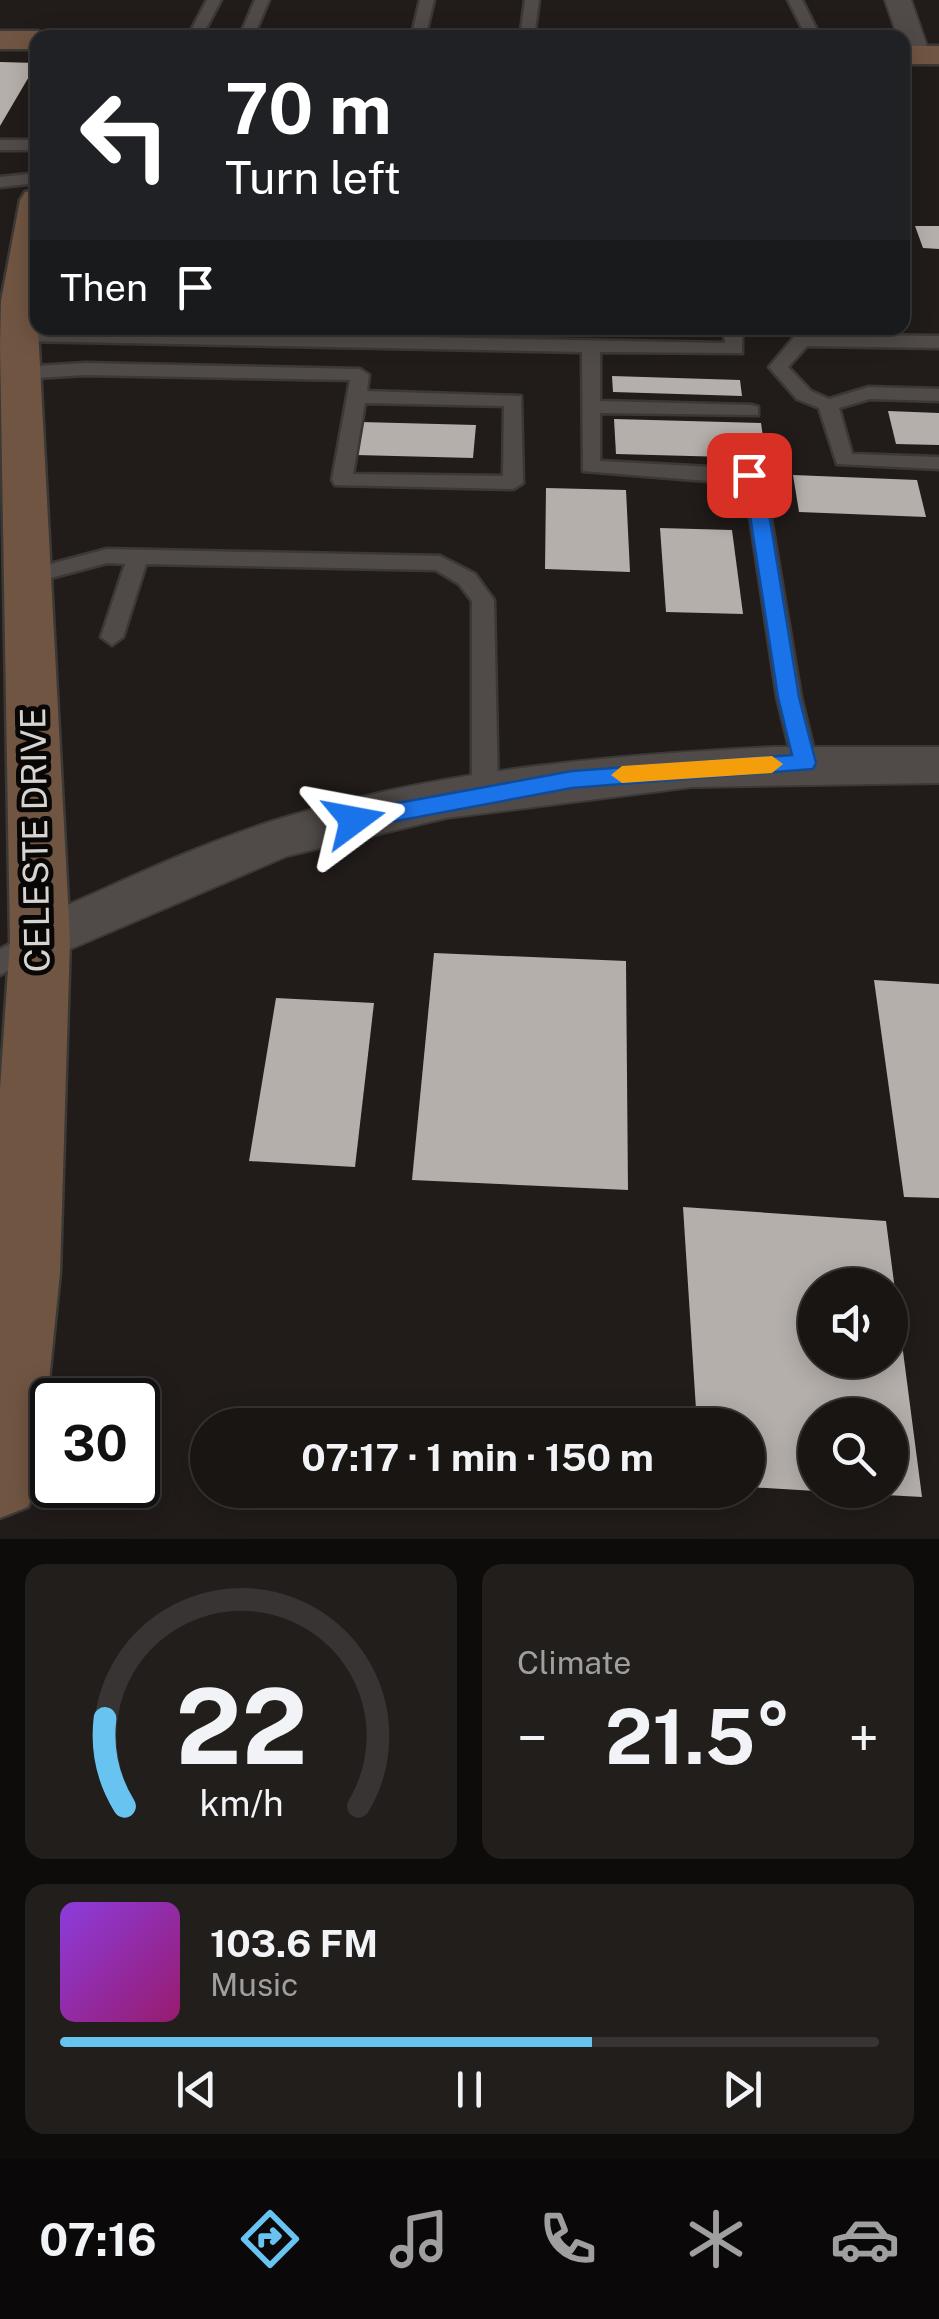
<!DOCTYPE html>
<html lang="en">
<head>
<meta charset="utf-8">
<style>
	:root { --surface:#191513; --page:#221e1c; --text:#f1f3f6; --muted:#9f9fa0; --line:#373433; --accent:#69c3f1 }
	body { margin:0; font-family:"Public Sans",sans-serif; background:var(--page); color:var(--text); height:100vh; display:flex; flex-direction:column; font-size:38px; white-space:nowrap }
	* { box-sizing:border-box; margin:0 }
	p { font-size:32px; color:var(--muted) }
	.icon { flex:none; width:55px; height:55px; fill:none; stroke:currentColor; stroke-width:2; stroke-linecap:round; stroke-linejoin:round }
	.map { position:relative; height:1539px; overflow:hidden }
	.sheet { display:flex; flex-direction:column; gap:25px; padding:25px; background:#0e0c0a; flex:1 }
	.sheet>* { flex:none }
	.guide { position:absolute; left:30px; top:30px; width:880px; height:305px; border-radius:20px; box-shadow:0 5px 25px #0003,0 0 0 2px var(--line); background:#202124; color:#fff; overflow:hidden }
	.controls { position:absolute; left:798px; top:1268px; display:grid; gap:20px }
	.controls a { display:grid; place-items:center; width:110px; height:110px; border-radius:50%; background:var(--surface); box-shadow:0 5px 25px #0003,0 0 0 2px var(--line); font-size:50px }
	.speed { position:absolute; left:30px; top:1378px; display:flex; gap:20px; font-size:50px; font-weight:700; text-align:center }
	.speed>* { display:grid; place-content:center; width:130px; height:130px; border-radius:50%; background:var(--surface); box-shadow:0 5px 25px #0003,0 0 0 2px var(--line); line-height:1 }
	.speed .limit { border:5px solid #111; border-radius:15px; background:#fff; color:#111 }
	.pin { position:absolute; display:grid; place-items:center; width:85px; height:85px; color:#fff; margin:-42px; border-radius:20px; box-shadow:0 5px 15px #0006 }
	.me { position:absolute; width:110px; margin:-55px; rotate:77deg; stroke-linejoin:round; filter:drop-shadow(0 0 8px #0008) }
	.turn { display:flex; align-items:center; gap:35px; height:210px; padding:0 30px; font-size:45px }
	.turn .icon { width:130px; height:130px; stroke-width:2.5 }
	.turn b { display:block; font-size:70px; line-height:85px }
	.then { display:flex; align-items:center; height:95px; padding:0 30px; background:#0003; gap:20px; font-size:38px }
	.big { font-size:75px; font-weight:700; line-height:1.1 }
	.sheet .card { flex:1; display:flex; flex-direction:column; justify-content:center; gap:15px; min-width:0; padding:0 35px; border-radius:20px; background:var(--page) }
	.sheet .dial { align-items:center; gap:0 }
	.dial svg { height:260px; overflow:visible; fill:none; stroke:var(--line); stroke-width:7; stroke-linecap:round; text-anchor:middle }
	.dial text { fill:var(--text); stroke:none }
	.song { display:flex; align-items:center; gap:30px }
	.cover { width:120px; height:120px; border-radius:15px; background:linear-gradient(135deg,hsl(270 70% 55%),hsl(320 70% 35%)) }
	.played { height:10px; border-radius:5px; background:linear-gradient(90deg,var(--accent) 65%,var(--line) 65%) }
	.keys { display:flex; justify-content:space-around; direction:ltr }
	.heat { display:flex; justify-content:space-between; align-items:center; font-size:55px; direction:ltr }
	.sheet .tiles { flex:1; display:grid; gap:25px; grid-template-columns:1fr 1fr }
	.card:last-child { grid-column:span 2 }
	.trip { position:absolute; left:190px; top:1408px; width:575px; height:100px; border-radius:50px; background:var(--surface); box-shadow:0 5px 25px #0003,0 0 0 2px var(--line); font-weight:700; line-height:100px; text-align:center }
	.menu { display:flex; height:160px; justify-content:space-around; align-items:center; background:#0a0808; color:var(--muted) }
	.menu .icon { width:70px; height:70px }
	.menu .selected { color:var(--accent) }
	.menu b { font-size:45px; color:var(--text) }
	.map>svg:first-child { display:block }
	.building { fill:#b5afab; fill-rule:evenodd }
	.lines { fill:none; stroke-linecap:round; stroke-linejoin:round }
	.lane-casing { stroke:#3b3836; stroke-width:5 }
	.street-casing { stroke:#3b3836; stroke-width:4 }
	.secondary-casing { stroke:#3b3836; stroke-width:5 }
	.lane { fill:#504b48; fill-rule:evenodd }
	.street { fill:#504b48; fill-rule:evenodd }
	.secondary { fill:#705542; fill-rule:evenodd }
	.route { fill:#1a73e8; stroke:#114b97; stroke-width:2.5 }
	.slow { fill:#f59e0b }
	.labels { text-anchor:middle; dominant-baseline:central; stroke-width:10; stroke-linejoin:round; paint-order:stroke }
	.street-label { font-size:35px; fill:#d7d3d1; stroke:#090706 }
</style>
</head>
<body>
<div class="map">
<svg width="939" height="1539" viewBox="0 0 939 1539">
	<rect width="100%" height="100%" fill="#211c19"/>
	<g class="building">
		<path d="M0,62L37,63L0,126Z"/>
		<path d="M915,226H939V249L923,248Z"/>
		<path d="M612,376L740,380L742,396L613,392Z"/>
		<path d="M888,411L939,413V445L896,444Z"/>
		<path d="M614,419L761,423L766,458L616,454Z"/>
		<path d="M361,422L476,425L473,458L356,455Z"/>
		<path d="M793,475L917,480L926,517L799,512Z"/>
		<path d="M546,488L626,490L630,572L545,569Z"/>
		<path d="M660,528L732,530L743,614L666,612Z"/>
		<path d="M434,953L626,961L628,1190L412,1180Z"/>
		<path d="M874,980L939,984V1198L904,1197Z"/>
		<path d="M276,998L374,1003L355,1167L249,1161Z"/>
		<path d="M683,1207L886,1221L922,1497L849,1493L890,1490V1415H815V1491L748,1487V1425H697ZM815,1285H890V1360H815Z"/>
	</g>
	<g class="lines">
		<defs>
			<g id="lane">
				<path d="M207,0H221L201,38H187Z"/>
				<path d="M255,0H269L253,38H239Z"/>
				<path d="M420,0H434L425,38H411Z"/>
				<path d="M525,0H539L534,38H520Z"/>
				<path d="M788,0H802L821,38H807Z"/>
				<rect x="0" y="140" width="38" height="10"/>
				<path d="M38,173V183L0,187V177Z"/>
				<path d="M724,328H742V353L600,352V401L751,405L758,407V415L600,413V461L749,469L756,471L765,483L801,697L817,763L805,772L793,763L777,697L745,484L583,471L582,352L20,341L11,335L20,329L725,343Z"/>
				<path d="M802,334L939,336V348L807,346L788,367L811,391L829,399L869,387L939,389V401L870,399L839,408L852,454L939,457V469L837,464L819,408L797,399L769,367L795,336Z"/>
				<path d="M85,363L360,369L369,375L367,391L521,396L523,483L513,489L335,485L332,480L350,380L85,375L20,379L11,373L20,367ZM365,403L504,406L503,476L353,474Z"/>
				<path d="M107,549L440,556L475,574L494,600L498,794L494,801H476L472,794V601L459,584L436,570L146,564L123,637L112,645L101,637L125,564L107,563L28,584L17,577L20,572Z"/>
				<path d="M35,931L45,935L49,943L45,951L0,975V949Z"/>
			</g>
			<g id="street">
				<path d="M885,0H911L930,55L926,61H908L902,38H898Z"/>
				<path d="M774,747H939V783L692,787L446,818L287,856L40,962L21,955L14,940L21,925C106,890 189,847 276,820C436,770 608,755 774,747Z"/>
			</g>
			<g id="secondary">
				<path d="M0,31H38L52,38H38V49H0Z"/>
				<rect x="902" y="46" width="37" height="18"/>
				<path d="M38,189V328L70,940L60,1273L39,1479L28,1507L0,1518V1089L10,940L0,346L1,301L20,200L25,192Z"/>
			</g>
		</defs>
		<use href="#lane" class="lane-casing"/>
		<use href="#street" class="street-casing"/>
		<use href="#secondary" class="secondary-casing"/>
		<use href="#lane" class="lane"/>
		<use href="#street" class="street"/>
		<use href="#secondary" class="secondary"/>
	</g>
	<path class="route" d="M749,469L764,483L799,697L816,763L813,769L572,788L354,829L345,827V814L354,811L572,771L792,755L778,697L745,483L740,475Z"/>
	<path class="slow" d="M772,756L783,764L772,773L622,783L611,775L622,766Z"/>
	<g class="labels">
		<g class="street-label">
			<text transform="translate(35 840) rotate(-91)">CELESTE DRIVE</text>
		</g>
	</g>
</svg>
<div class="controls">
<a><svg class="icon" aria-label="sound" viewBox="0 0 24 24"><path d="M4 9h4l5-4v14l-5-4H4zM17 9q2 3 0 6"/></svg></a>
<a><svg class="icon" aria-label="search" viewBox="0 0 24 24"><circle cx="10" cy="10" r="6"/><path d="M15 15l6 6"/></svg></a>
</div>
<div class="speed"><div class="limit">30</div></div>
<div class="pin" style="left:749px;top:475px;background:#d93025"><svg class="icon" aria-label="arrive" viewBox="0 0 24 24"><path d="M6 21V4h12l-3 4 3 4H6"/></svg></div>
<svg class="me" style="left:354px;top:820px" viewBox="-20 -20 40 40"><path d="M0-17L14 15 0 8-14 15z" fill="#1a73e8" stroke="#fff" stroke-width="4"/></svg>
<div class="trip">07:17 · 1 min · 150 m</div>
<div class="guide">
<div class="turn"><svg class="icon" aria-label="left" viewBox="0 0 24 24"><path d="M17 20v-9H6M10 6l-5 5 5 5"/></svg><div><b>70 m</b>Turn left</div></div>
<div class="then">Then<svg class="icon" aria-label="arrive" viewBox="0 0 24 24"><path d="M6 21V4h12l-3 4 3 4H6"/></svg></div>
</div>
</div>
<section class="sheet">
<div class="tiles">
<div class="card dial"><svg viewBox="0 0 100 80">
<path d="M14 69A42 42 0 1 1 86 69"/>
<path d="M14 69A42 42 0 0 1 8 42" stroke="#69c3f1"/>
<text x="50" y="56" font-size="32" font-weight="700">22</text>
<text x="50" y="72" font-size="11">km/h</text>
</svg></div>
<div class="card"><p>Climate</p>
<div class="heat"><a>−</a><b class="big">21.5°</b><a>+</a></div>
</div>
<div class="card">
<div class="song"><i class="cover"></i><div><b>103.6 FM</b><p>Music</p></div></div>
<div class="played"></div>
<div class="keys"><svg class="icon" aria-label="previous" viewBox="0 0 24 24"><path d="M18 5L8 12l10 7zM5 5v14"/></svg><svg class="icon" aria-label="pause" viewBox="0 0 24 24"><path d="M8 5v14M16 5v14"/></svg><svg class="icon" aria-label="next" viewBox="0 0 24 24"><path d="M6 5l10 7-10 7zM19 5v14"/></svg></div>
</div>
</div>
</section>
<nav class="menu">
<b>07:16</b>
<svg class="icon selected" aria-label="directions" viewBox="0 0 24 24"><path d="M12 3l9 9-9 9-9-9zM9 14v-3h6M13 9l2 2-2 2"/></svg>
<svg class="icon" aria-label="music" viewBox="0 0 24 24"><path d="M9 18V5l10-2v13"/><circle cx="6" cy="18" r="3"/><circle cx="16" cy="16" r="3"/></svg>
<svg class="icon" aria-label="phone" viewBox="0 0 24 24"><path d="M5 4h4l2 5-3 2q2 4 5 5l2-3 5 2v4C11 20 4 13 5 4z"/></svg>
<svg class="icon" aria-label="climate" viewBox="0 0 24 24"><path d="M12 3v18M4 7l16 10M4 17L20 7"/></svg>
<svg class="icon" aria-label="car" viewBox="0 0 24 24"><path d="M5 17H2v-5l4-1 3-4h7l3 4 3 1v5h-3M9 17h6M6 11h13"/><circle cx="7" cy="17" r="2"/><circle cx="17" cy="17" r="2"/></svg>
</nav>
</body>
</html>
